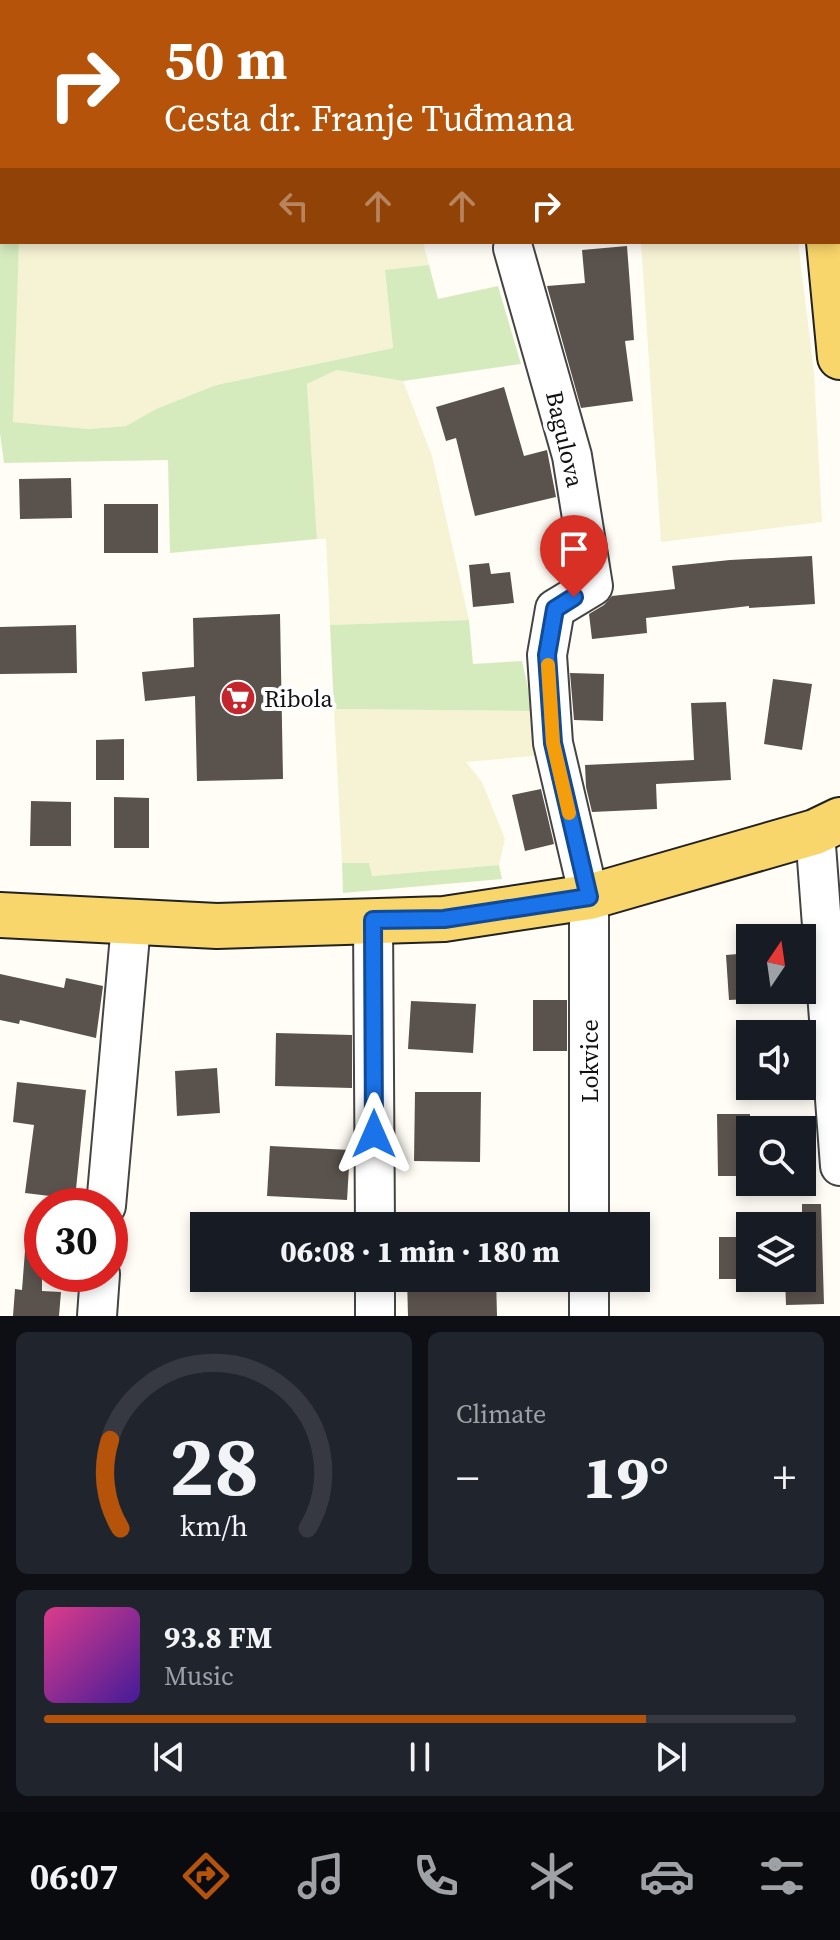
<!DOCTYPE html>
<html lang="en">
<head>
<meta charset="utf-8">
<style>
	:root { --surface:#171b24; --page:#20242c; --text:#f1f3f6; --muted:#9ea1a6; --line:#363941; --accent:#b45309 }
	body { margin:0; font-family:"Source Serif 4",serif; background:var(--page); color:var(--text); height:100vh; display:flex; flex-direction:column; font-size:30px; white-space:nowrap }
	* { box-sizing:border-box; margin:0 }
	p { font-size:26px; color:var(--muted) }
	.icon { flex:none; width:44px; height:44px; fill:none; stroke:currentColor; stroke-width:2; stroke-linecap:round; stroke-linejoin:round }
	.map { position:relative; height:1316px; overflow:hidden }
	.details { display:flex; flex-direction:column; gap:16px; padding:16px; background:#0d0f14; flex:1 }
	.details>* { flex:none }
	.banner { position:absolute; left:0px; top:0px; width:840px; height:244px; box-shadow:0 4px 12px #0003; background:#b45309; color:#fff; overflow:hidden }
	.needle { width:52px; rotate:13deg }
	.tools { position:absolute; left:736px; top:924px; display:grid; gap:16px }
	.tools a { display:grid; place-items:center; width:80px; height:80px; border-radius:0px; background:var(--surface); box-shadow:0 4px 12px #0003; font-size:40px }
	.speed { position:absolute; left:24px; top:1188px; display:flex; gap:16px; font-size:40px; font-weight:700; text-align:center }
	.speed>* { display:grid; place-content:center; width:104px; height:104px; border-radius:50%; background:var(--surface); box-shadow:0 4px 12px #0003; line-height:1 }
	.speed .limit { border:12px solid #d22; background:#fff; color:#111 }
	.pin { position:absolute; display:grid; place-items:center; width:68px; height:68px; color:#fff; margin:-82px -34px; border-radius:50% 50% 50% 0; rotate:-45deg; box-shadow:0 0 8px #0007 }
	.pin .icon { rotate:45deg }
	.me { position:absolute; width:88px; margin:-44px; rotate:0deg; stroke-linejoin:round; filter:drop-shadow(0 0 6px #0008) }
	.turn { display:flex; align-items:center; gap:28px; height:168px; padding:0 32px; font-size:36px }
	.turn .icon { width:104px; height:104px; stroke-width:2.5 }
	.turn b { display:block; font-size:56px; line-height:68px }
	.lanes { display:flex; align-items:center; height:76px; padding:0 32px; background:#0003; justify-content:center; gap:40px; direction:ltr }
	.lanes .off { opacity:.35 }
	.big { font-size:60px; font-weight:800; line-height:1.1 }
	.details .widget { flex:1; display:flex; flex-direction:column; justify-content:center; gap:12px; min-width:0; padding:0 28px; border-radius:12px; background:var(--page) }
	.details .dial { align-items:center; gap:0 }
	.dial svg { height:208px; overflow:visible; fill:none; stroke:var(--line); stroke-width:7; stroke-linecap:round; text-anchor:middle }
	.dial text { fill:var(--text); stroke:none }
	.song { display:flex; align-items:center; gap:24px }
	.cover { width:96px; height:96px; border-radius:12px; background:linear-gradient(135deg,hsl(330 70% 55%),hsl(260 70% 35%)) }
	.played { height:8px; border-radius:4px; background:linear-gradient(90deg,var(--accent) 80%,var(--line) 80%) }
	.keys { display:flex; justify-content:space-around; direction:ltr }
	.heat { display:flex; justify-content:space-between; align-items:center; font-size:44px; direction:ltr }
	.details .tiles { flex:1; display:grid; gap:16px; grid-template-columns:1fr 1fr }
	.widget:last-child { grid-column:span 2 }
	.trip { position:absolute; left:190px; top:1212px; width:460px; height:80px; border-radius:0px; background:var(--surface); box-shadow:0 4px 12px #0003; font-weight:800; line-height:80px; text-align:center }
	.dock { display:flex; height:128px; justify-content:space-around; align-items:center; background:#090b0e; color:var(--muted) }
	.dock .icon { width:56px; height:56px }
	.dock .active { color:var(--accent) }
	.dock b { font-size:36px; color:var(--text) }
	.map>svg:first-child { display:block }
	.farmland { fill:#f6f3d4 }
	.green { fill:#d5ebbd }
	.building { fill:#5a524d }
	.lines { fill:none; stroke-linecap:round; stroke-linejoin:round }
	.minor-casing { stroke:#444; stroke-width:42 }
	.major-casing { stroke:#222; stroke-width:48 }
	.minor { stroke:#fff; stroke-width:38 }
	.major { stroke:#f9d66b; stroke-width:44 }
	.route-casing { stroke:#114b97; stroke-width:20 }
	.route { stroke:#1a73e8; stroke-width:14 }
	.slow { stroke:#f59e0b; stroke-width:14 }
	.labels { text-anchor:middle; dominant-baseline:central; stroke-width:8; stroke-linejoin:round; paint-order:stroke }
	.street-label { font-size:24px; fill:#111; stroke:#fff }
	.poi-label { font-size:24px; fill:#111; stroke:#fff; text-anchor:start }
</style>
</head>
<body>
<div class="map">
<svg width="840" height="1316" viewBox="0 0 840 1316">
	<rect width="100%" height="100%" fill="#fffdf5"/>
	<g class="farmland">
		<path d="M0,0H91L2,2V176Z"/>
		<path d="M343,0H562L563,2H343Z"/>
		<path d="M598,0H740L741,2H598Z"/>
		<path d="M19,242H423L429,265L385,271L393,348L216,385L156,409L126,426L89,429L12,422Z"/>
		<path d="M641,242H798L814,372L822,522L661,542Z"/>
		<path d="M337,370L403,381L432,456L469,620L330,625L326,539H317L307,384Z"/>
		<path d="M334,709L533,711L542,755L466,762L482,782L505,839L499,865L371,876L369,863H342Z"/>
	</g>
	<g class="green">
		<rect x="91" y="0" width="128" height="2"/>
		<path d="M0,176L2,242H19L13,422L89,429L126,426L156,409L216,385L393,348L385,270L429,265L438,299L498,286L521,364L403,381L337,370L307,384L317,539L170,553L168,460L4,463L0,433Z"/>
		<path d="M469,620L473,664L522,661L533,711L334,709L330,625Z"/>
		<path d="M342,863H369L372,876L499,865L502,879L343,893Z"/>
	</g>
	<g class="building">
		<path d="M627,246L634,340L625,341L633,401L581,408L547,286L585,283L582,250Z"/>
		<path d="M504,387L524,456L547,450L556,497L475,516L456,438L446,441L436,407Z"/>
		<path d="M71,478L72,518L20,519L19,479Z"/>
		<rect x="104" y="504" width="54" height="49"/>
		<path d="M812,556L815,604L749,608V606L646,618L647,633L592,639L589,614L604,605L612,596L675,589L672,566L730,560Z"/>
		<path d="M489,563L491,574L510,572L514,603L473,607L469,565Z"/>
		<path d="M280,614L283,779L197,781L195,696L145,701L142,672L194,667L193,618Z"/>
		<path d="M76,625L77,673L0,674V627Z"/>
		<path d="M570,673L604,674L603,721L574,720Z"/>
		<path d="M773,679L812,684L802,750L764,744Z"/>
		<path d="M726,702L731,780L656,784L657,809L592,812L586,787L585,765L694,760L691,703Z"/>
		<path d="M124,739V780H96V740Z"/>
		<path d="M541,789L554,844L525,851L512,795Z"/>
		<path d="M114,797L149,798V848H114Z"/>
		<path d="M31,801L71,802V846H30Z"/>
		<path d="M750,953V999L729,1000L726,955Z"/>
		<path d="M0,974L64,988L66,978L103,986L96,1038L20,1020L19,1024L0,1020Z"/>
		<rect x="533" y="1000" width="34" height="51"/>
		<path d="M411,1001L476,1004L473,1053L408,1049Z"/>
		<path d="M276,1033L352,1035V1088L275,1086Z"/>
		<path d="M217,1068L220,1113L177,1116L175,1071Z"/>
		<path d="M17,1082L86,1090L75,1199L25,1193L34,1125L13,1122Z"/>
		<path d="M415,1092H481L480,1162L414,1161Z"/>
		<path d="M717,1114H750V1176H718Z"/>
		<path d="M270,1146L350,1150L347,1200L267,1196Z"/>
		<path d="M802,1204H821L824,1304L786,1305L785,1278H802Z"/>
		<rect x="719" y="1237" width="31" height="42"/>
		<path d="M26,1238H42V1291L61,1292L59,1316H13L15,1289L22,1290Z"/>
		<path d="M407,1278H496L497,1316H408Z"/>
	</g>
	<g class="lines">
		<defs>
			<g id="minor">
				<path d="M513,248L572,456L593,586L555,609L547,655L553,743L589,897V1226"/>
				<path d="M815,832L840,1166"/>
				<path d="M373,920L375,1226"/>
				<path d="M106,1206L131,924"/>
				<path d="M375,1278V1316"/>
				<path d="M97,1316L100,1274"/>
				<path d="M589,1316V1278"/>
			</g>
			<g id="major">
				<path d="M783,0L784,2"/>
				<path d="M829,242L840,357"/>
				<path d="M0,915L217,926L444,919L589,897L815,832L840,820"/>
			</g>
		</defs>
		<use href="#minor" class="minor-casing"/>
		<use href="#major" class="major-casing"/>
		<use href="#minor" class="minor"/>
		<use href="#major" class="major"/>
	</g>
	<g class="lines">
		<defs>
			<path id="route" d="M374,1134L373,920L444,919L589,897L553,743L547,655L555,609L574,597"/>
		</defs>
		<use href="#route" class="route-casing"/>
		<use href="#route" class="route"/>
		<path class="slow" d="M548,665L553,743L569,813"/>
	</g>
	<defs>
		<symbol id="supermarket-disc" viewBox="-11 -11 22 22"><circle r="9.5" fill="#c4262e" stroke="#fff"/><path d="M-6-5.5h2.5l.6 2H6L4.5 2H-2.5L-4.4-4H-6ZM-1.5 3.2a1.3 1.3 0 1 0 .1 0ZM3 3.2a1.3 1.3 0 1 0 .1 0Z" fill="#fff"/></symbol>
	</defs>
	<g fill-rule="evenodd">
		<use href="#supermarket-disc" x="218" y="678" width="40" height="40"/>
	</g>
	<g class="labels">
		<g class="street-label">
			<text transform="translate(565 439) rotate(77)">Bagulova</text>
			<text transform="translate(589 1061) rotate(-90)">Lokvice</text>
		</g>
		<g class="poi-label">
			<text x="264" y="698">Ribola</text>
		</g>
	</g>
</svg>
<div class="tools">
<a><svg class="needle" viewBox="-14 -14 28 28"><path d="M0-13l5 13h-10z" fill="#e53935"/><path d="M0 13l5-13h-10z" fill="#9ea1a6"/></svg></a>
<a><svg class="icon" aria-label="sound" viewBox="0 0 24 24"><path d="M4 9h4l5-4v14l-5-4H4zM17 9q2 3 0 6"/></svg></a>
<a><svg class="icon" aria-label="search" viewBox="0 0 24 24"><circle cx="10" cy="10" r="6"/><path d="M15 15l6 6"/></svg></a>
<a><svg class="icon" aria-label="layers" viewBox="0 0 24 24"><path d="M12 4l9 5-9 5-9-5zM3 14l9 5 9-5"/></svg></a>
</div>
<div class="speed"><div class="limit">30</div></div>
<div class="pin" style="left:574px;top:597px;background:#d93025"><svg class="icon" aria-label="arrive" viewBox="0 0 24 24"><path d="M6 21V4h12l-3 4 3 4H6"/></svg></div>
<svg class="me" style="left:374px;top:1134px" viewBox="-20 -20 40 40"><path d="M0-17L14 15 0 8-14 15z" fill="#1a73e8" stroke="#fff" stroke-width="4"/></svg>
<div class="trip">06:08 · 1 min · 180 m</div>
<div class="banner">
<div class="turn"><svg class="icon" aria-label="right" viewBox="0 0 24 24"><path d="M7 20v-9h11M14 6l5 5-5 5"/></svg><div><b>50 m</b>Cesta dr. Franje Tuđmana</div></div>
<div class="lanes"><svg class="icon off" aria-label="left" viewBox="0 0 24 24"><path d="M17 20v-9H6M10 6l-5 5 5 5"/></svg><svg class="icon off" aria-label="ahead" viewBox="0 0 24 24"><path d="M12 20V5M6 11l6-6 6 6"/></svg><svg class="icon off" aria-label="ahead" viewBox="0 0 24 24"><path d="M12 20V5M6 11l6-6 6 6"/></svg><svg class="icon" aria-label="right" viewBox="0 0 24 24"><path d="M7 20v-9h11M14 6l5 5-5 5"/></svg></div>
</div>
</div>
<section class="details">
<div class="tiles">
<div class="widget dial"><svg viewBox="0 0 100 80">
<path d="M14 69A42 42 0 1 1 86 69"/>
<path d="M14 69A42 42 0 0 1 10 35" stroke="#b45309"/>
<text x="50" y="56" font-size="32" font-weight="700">28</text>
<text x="50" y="72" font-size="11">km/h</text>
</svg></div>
<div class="widget"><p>Climate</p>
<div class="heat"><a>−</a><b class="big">19°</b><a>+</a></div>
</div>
<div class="widget">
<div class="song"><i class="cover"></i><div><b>93.8 FM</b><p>Music</p></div></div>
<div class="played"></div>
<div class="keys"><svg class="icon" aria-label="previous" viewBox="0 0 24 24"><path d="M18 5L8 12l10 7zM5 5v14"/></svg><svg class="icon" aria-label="pause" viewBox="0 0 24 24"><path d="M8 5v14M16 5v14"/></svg><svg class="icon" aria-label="next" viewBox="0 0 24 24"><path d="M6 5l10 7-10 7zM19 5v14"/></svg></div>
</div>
</div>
</section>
<nav class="dock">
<b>06:07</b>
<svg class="icon active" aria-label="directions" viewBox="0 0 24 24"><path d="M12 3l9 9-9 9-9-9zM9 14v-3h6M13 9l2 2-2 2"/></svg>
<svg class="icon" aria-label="music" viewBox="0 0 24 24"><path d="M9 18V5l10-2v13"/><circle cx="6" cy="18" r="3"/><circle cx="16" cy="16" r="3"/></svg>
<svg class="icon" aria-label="phone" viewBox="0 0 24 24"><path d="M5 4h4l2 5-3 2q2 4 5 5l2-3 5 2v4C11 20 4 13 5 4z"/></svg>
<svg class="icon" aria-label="climate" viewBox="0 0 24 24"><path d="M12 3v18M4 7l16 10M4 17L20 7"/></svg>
<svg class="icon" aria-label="car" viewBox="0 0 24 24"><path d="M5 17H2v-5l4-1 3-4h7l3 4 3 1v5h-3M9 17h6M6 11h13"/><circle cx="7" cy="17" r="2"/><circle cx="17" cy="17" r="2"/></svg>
<svg class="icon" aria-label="filters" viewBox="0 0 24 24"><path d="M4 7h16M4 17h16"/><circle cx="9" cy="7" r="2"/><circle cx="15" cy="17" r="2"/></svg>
</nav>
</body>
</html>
